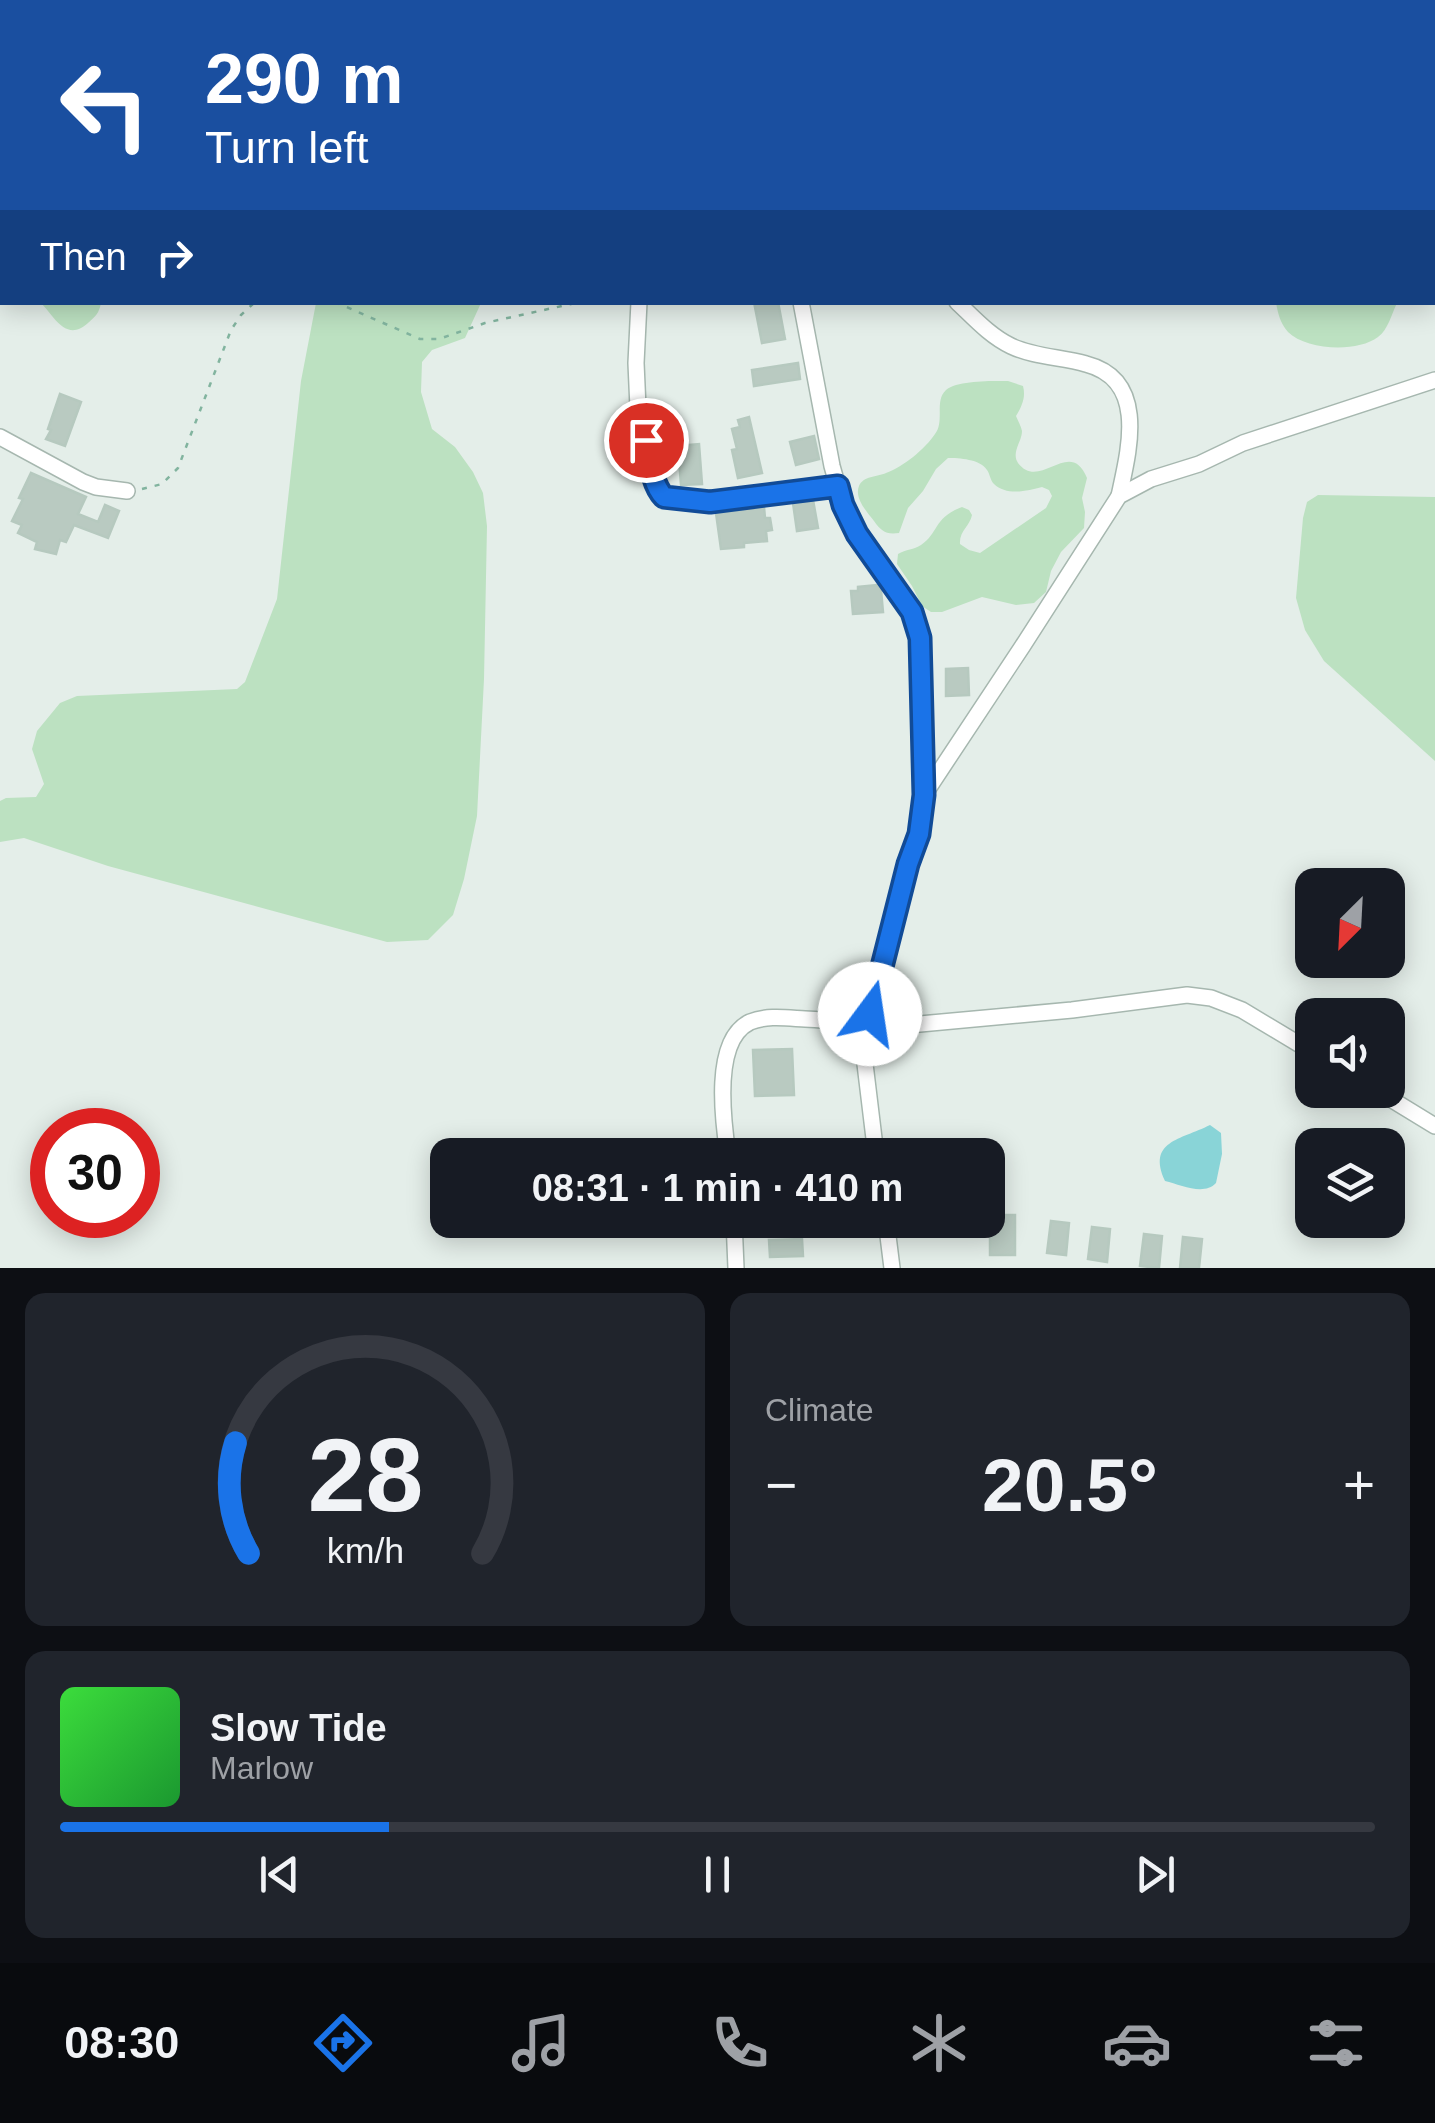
<!DOCTYPE html>
<html lang="en">
<head>
<meta charset="utf-8">
<style>
	:root { --surface:#171b24; --page:#20242c; --text:#f1f3f6; --muted:#9ea1a6; --line:#363941; --accent:#1a73e8 }
	body { margin:0; font-family:Helvetica,sans-serif; background:var(--page); color:var(--text); height:100vh; display:flex; flex-direction:column; font-size:38px; white-space:nowrap }
	* { box-sizing:border-box; margin:0 }
	p { font-size:32px; color:var(--muted) }
	.icon { flex:none; width:55px; height:55px; fill:none; stroke:currentColor; stroke-width:2; stroke-linecap:round; stroke-linejoin:round }
	.map { position:relative; height:1268px; overflow:hidden }
	.panel { display:flex; flex-direction:column; gap:25px; padding:25px; background:#0d0f14; flex:1 }
	.panel>* { flex:none }
	.hud { position:absolute; left:0px; top:0px; width:1435px; height:305px; box-shadow:0 5px 25px #0003; background:#1a4fa0; color:#fff; overflow:hidden }
	.needle { width:65px; rotate:204deg }
	.tools { position:absolute; left:1295px; top:868px; display:grid; gap:20px }
	.tools a { display:grid; place-items:center; width:110px; height:110px; border-radius:20px; background:var(--surface); box-shadow:0 5px 25px #0003; font-size:50px }
	.speed { position:absolute; left:30px; top:1108px; display:flex; gap:20px; font-size:50px; font-weight:700; text-align:center }
	.speed>* { display:grid; place-content:center; width:130px; height:130px; border-radius:50%; background:var(--surface); box-shadow:0 5px 25px #0003; line-height:1 }
	.speed .limit { border:15px solid #d22; background:#fff; color:#111 }
	.pin { position:absolute; display:grid; place-items:center; width:85px; height:85px; color:#fff; margin:-42px; border:5px solid #fff; border-radius:50%; box-shadow:0 2px 10px #0007 }
	.me { position:absolute; width:110px; margin:-55px; rotate:14deg; stroke-linejoin:round; filter:drop-shadow(0 0 8px #0008) }
	.turn { display:flex; align-items:center; gap:35px; height:210px; padding:0 40px; font-size:45px }
	.turn .icon { width:130px; height:130px; stroke-width:2.5 }
	.turn b { display:block; font-size:70px; line-height:85px }
	.then { display:flex; align-items:center; height:95px; padding:0 40px; background:#0003; gap:20px; font-size:38px }
	.big { font-size:75px; font-weight:600; line-height:1.1 }
	.panel .card { flex:1; display:flex; flex-direction:column; justify-content:center; gap:15px; min-width:0; padding:0 35px; border-radius:20px; background:var(--page) }
	.panel .dial { align-items:center; gap:0 }
	.dial svg { height:260px; overflow:visible; fill:none; stroke:var(--line); stroke-width:7; stroke-linecap:round; text-anchor:middle }
	.dial text { fill:var(--text); stroke:none }
	.song { display:flex; align-items:center; gap:30px }
	.cover { width:120px; height:120px; border-radius:15px; background:linear-gradient(135deg,hsl(120 70% 55%),hsl(130 70% 35%)) }
	.played { height:10px; border-radius:5px; background:linear-gradient(90deg,var(--accent) 25%,var(--line) 25%) }
	.keys { display:flex; justify-content:space-around; direction:ltr }
	.heat { display:flex; justify-content:space-between; align-items:center; font-size:55px; direction:ltr }
	.panel .tiles { flex:1; display:grid; gap:25px; grid-template-columns:1fr 1fr }
	.card:last-child { grid-column:span 2 }
	.trip { position:absolute; left:430px; top:1138px; width:575px; height:100px; border-radius:20px; background:var(--surface); box-shadow:0 5px 25px #0003; font-weight:600; line-height:100px; text-align:center }
	.dock { display:flex; height:160px; justify-content:space-around; align-items:center; background:#090b0e; color:var(--muted) }
	.dock .icon { width:70px; height:70px }
	.dock .selected { color:var(--accent) }
	.dock b { font-size:45px; color:var(--text) }
	.map>svg:first-child { display:block }
	.green { fill:#bce1c1 }
	.water { fill:#89d4d7 }
	.building { fill:#b9cac1; stroke:#b6c9bf; stroke-width:2.5 }
	.lines { fill:none; stroke-linecap:round; stroke-linejoin:round }
	.minor-casing { stroke:#a6b7af; stroke-width:18 }
	.path { stroke:#82b49f; stroke-width:2.5; stroke-dasharray:5 8; stroke-linecap:butt }
	.minor { stroke:#fff; stroke-width:15 }
	.route-casing { stroke:#114b97; stroke-width:25 }
	.route { stroke:#1a73e8; stroke-width:18 }
</style>
</head>
<body>
<div class="map">
<svg width="1435" height="1268" viewBox="0 0 1435 1268">
	<rect width="100%" height="100%" fill="#e4eee9"/>
	<g class="green">
		<path d="M49,0H471V2H46Z"/>
		<path d="M1076,0H1435V164L1432,156V2H1082Z"/>
		<path d="M41,303H101C99,313 96,316 88,323C66,343 54,316 41,303Z"/>
		<path d="M316,303H481L465,338L432,350L422,362L421,392L432,429L455,447L473,472L483,493L487,526L484,679L477,816L464,879L453,915L428,940L387,942L108,866L24,838L0,842V801L6,798L36,797L44,784L32,749L37,731L60,703L77,696L237,689L245,682L277,599L301,381Z"/>
		<path d="M1276,303V302L1397,303C1392,313 1388,330 1378,337C1357,353 1306,350 1288,332C1280,323 1278,313 1276,303Z"/>
		<path d="M1008,381L1023,386C1026,397 1022,406 1016,416C1018,421 1021,426 1022,431C1022,442 1011,452 1018,463C1040,492 1070,436 1087,478L1082,498L1085,512L1084,528L1061,552L1051,571L1046,592L1034,603L1016,605L982,597L942,612H931L922,606L912,586L897,564L898,554C906,549 914,550 921,545C939,533 933,518 962,507L969,510L972,515C970,526 959,531 960,544L969,550L980,553L1046,508L1052,496L1049,490L1042,487C1028,491 1006,496 994,484C990,480 990,474 987,470C980,459 959,458 948,458L936,469L923,491L908,508L899,533C886,535 881,531 874,521C867,512 854,498 859,486C863,476 877,477 886,473C903,467 925,449 935,434C945,421 934,401 946,390C958,380 993,381 1008,381Z"/>
		<path d="M1318,495L1435,497V761L1324,661L1305,630L1296,598L1303,518L1307,502Z"/>
	</g>
	<path class="water" d="M1210,1125L1221,1133L1222,1154L1216,1183C1204,1196 1181,1185 1165,1181C1147,1141 1180,1140 1210,1125Z"/>
	<g class="building">
		<path d="M754,302H778L785,339L762,343Z"/>
		<path d="M798,363L800,379L754,386L752,370Z"/>
		<path d="M60,394L81,402L65,446L46,439L51,430L48,429Z"/>
		<path d="M749,417L762,473L738,478L732,450L737,449L732,429L740,427L738,420Z"/>
		<path d="M814,436L819,459L796,465L790,442Z"/>
		<path d="M699,444L702,484L681,485L678,446Z"/>
		<path d="M31,473L86,497L78,514L98,522L105,505L119,511L108,538L74,525L66,542L60,540L56,554L35,549L37,542L18,533L22,525L12,521L23,499L19,498Z"/>
		<path d="M813,500L818,528L797,531L793,503Z"/>
		<path d="M764,507L765,518H770L772,530L766,531L767,541L744,543V547L721,549L716,513Z"/>
		<path d="M877,585L881,590L883,612L853,614L851,591H858V587Z"/>
		<path d="M968,668L969,695L946,696V669Z"/>
		<path d="M792,1049L794,1095L755,1096L753,1050Z"/>
		<rect x="990" y="1215" width="25" height="40"/>
		<path d="M1051,1221L1069,1223L1066,1255L1047,1253Z"/>
		<path d="M1092,1227L1110,1229L1107,1262L1088,1259Z"/>
		<path d="M1144,1234L1162,1236L1159,1268L1140,1266Z"/>
		<path d="M1183,1237L1202,1239L1199,1268H1180Z"/>
		<path d="M802,1239L803,1256L770,1257L769,1240Z"/>
	</g>
	<g class="lines">
		<defs>
			<g id="minor">
				<path d="M748,0V2"/>
				<path d="M639,302L636,363L638,408L656,484L664,497L710,502L838,486"/>
				<path d="M801,302L832,466L843,505L857,534L882,573L912,612L920,638L924,795L919,834L908,864L865,1037V1064L876,1155"/>
				<path d="M957,302C974,318 990,336 1011,346C1034,357 1062,357 1086,364C1148,380 1129,450 1119,496"/>
				<path d="M0,437L83,482L96,487L127,491"/>
				<path d="M924,795L1022,647L1119,496L1151,479L1199,464L1243,443L1435,380"/>
				<path d="M870,1014L897,1025L920,1024L1072,1010L1187,995L1211,998L1242,1010L1312,1052"/>
				<path d="M1376,1090L1435,1126"/>
				<path d="M728,1155C723,1121 712,1040 750,1022C767,1015 787,1018 805,1019C826,1020 847,1021 868,1026"/>
				<path d="M734,1220L736,1268"/>
				<path d="M886,1220L892,1268"/>
			</g>
		</defs>
		<use href="#minor" class="minor-casing"/>
		<g class="path">
			<path d="M335,302L420,339H439L485,323L580,302"/>
			<path d="M142,489L162,484L178,468L231,330L241,315L255,302"/>
		</g>
		<use href="#minor" class="minor"/>
	</g>
	<g class="lines">
		<defs>
			<path id="route" d="M646,440C650,458 651,483 664,497L710,502L838,486L843,505L857,534L912,612L920,638L924,795L919,834L908,864L870,1014"/>
		</defs>
		<use href="#route" class="route-casing"/>
		<use href="#route" class="route"/>
	</g>
</svg>
<div class="tools">
<a><svg class="needle" viewBox="-14 -14 28 28"><path d="M0-13l5 13h-10z" fill="#e53935"/><path d="M0 13l5-13h-10z" fill="#9ea1a6"/></svg></a>
<a><svg class="icon" aria-label="sound" viewBox="0 0 24 24"><path d="M4 9h4l5-4v14l-5-4H4zM17 9q2 3 0 6"/></svg></a>
<a><svg class="icon" aria-label="layers" viewBox="0 0 24 24"><path d="M12 4l9 5-9 5-9-5zM3 14l9 5 9-5"/></svg></a>
</div>
<div class="speed"><div class="limit">30</div></div>
<div class="pin" style="left:646px;top:440px;background:#d93025"><svg class="icon" aria-label="arrive" viewBox="0 0 24 24"><path d="M6 21V4h12l-3 4 3 4H6"/></svg></div>
<svg class="me" style="left:870px;top:1014px" viewBox="-20 -20 40 40"><circle r="19" fill="#fff"/><path d="M0-13L10 11 0 6-10 11z" fill="#1a73e8"/></svg>
<div class="trip">08:31 · 1 min · 410 m</div>
<div class="hud">
<div class="turn"><svg class="icon" aria-label="left" viewBox="0 0 24 24"><path d="M17 20v-9H6M10 6l-5 5 5 5"/></svg><div><b>290 m</b>Turn left</div></div>
<div class="then">Then<svg class="icon" aria-label="right" viewBox="0 0 24 24"><path d="M7 20v-9h11M14 6l5 5-5 5"/></svg></div>
</div>
</div>
<section class="panel">
<div class="tiles">
<div class="card dial"><svg viewBox="0 0 100 80">
<path d="M14 69A42 42 0 1 1 86 69"/>
<path d="M14 69A42 42 0 0 1 10 35" stroke="#1a73e8"/>
<text x="50" y="56" font-size="32" font-weight="700">28</text>
<text x="50" y="72" font-size="11">km/h</text>
</svg></div>
<div class="card"><p>Climate</p>
<div class="heat"><a>−</a><b class="big">20.5°</b><a>+</a></div>
</div>
<div class="card">
<div class="song"><i class="cover"></i><div><b>Slow Tide</b><p>Marlow</p></div></div>
<div class="played"></div>
<div class="keys"><svg class="icon" aria-label="previous" viewBox="0 0 24 24"><path d="M18 5L8 12l10 7zM5 5v14"/></svg><svg class="icon" aria-label="pause" viewBox="0 0 24 24"><path d="M8 5v14M16 5v14"/></svg><svg class="icon" aria-label="next" viewBox="0 0 24 24"><path d="M6 5l10 7-10 7zM19 5v14"/></svg></div>
</div>
</div>
</section>
<nav class="dock">
<b>08:30</b>
<svg class="icon selected" aria-label="directions" viewBox="0 0 24 24"><path d="M12 3l9 9-9 9-9-9zM9 14v-3h6M13 9l2 2-2 2"/></svg>
<svg class="icon" aria-label="music" viewBox="0 0 24 24"><path d="M9 18V5l10-2v13"/><circle cx="6" cy="18" r="3"/><circle cx="16" cy="16" r="3"/></svg>
<svg class="icon" aria-label="phone" viewBox="0 0 24 24"><path d="M5 4h4l2 5-3 2q2 4 5 5l2-3 5 2v4C11 20 4 13 5 4z"/></svg>
<svg class="icon" aria-label="climate" viewBox="0 0 24 24"><path d="M12 3v18M4 7l16 10M4 17L20 7"/></svg>
<svg class="icon" aria-label="car" viewBox="0 0 24 24"><path d="M5 17H2v-5l4-1 3-4h7l3 4 3 1v5h-3M9 17h6M6 11h13"/><circle cx="7" cy="17" r="2"/><circle cx="17" cy="17" r="2"/></svg>
<svg class="icon" aria-label="filters" viewBox="0 0 24 24"><path d="M4 7h16M4 17h16"/><circle cx="9" cy="7" r="2"/><circle cx="15" cy="17" r="2"/></svg>
</nav>
</body>
</html>
